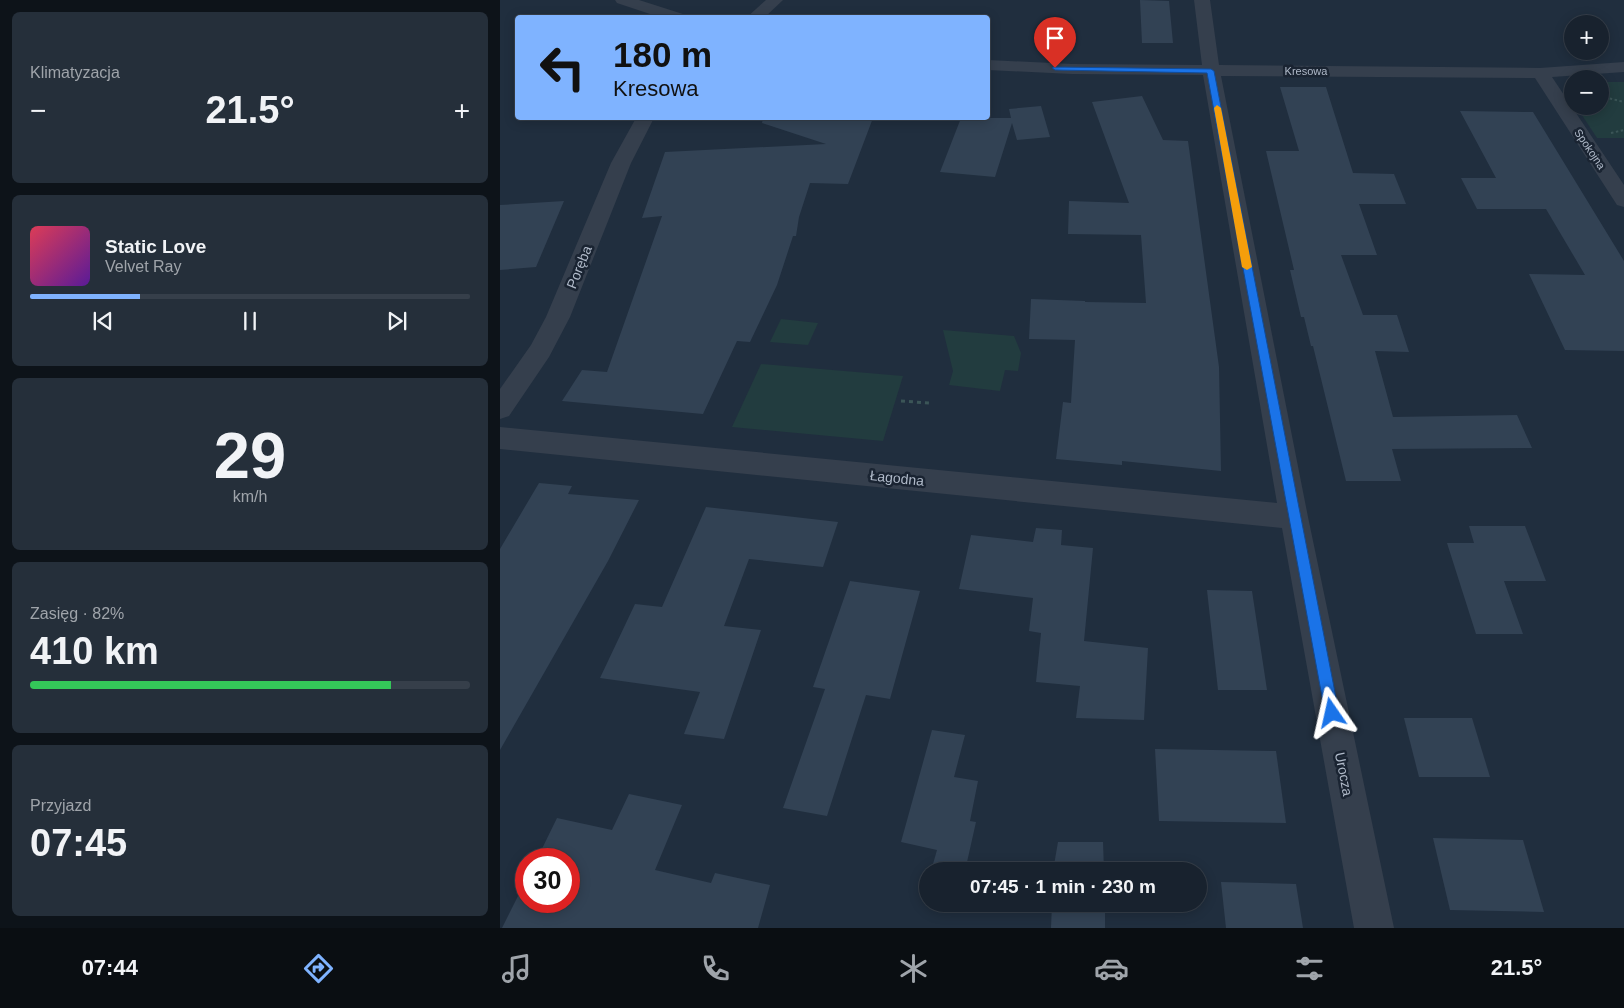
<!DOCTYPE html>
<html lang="pl">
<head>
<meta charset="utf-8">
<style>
	:root { --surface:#18222e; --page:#252f3a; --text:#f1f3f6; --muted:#9fa4aa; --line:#363f4a; --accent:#7fb3ff }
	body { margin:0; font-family:Arial,sans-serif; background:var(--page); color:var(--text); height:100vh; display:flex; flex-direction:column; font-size:19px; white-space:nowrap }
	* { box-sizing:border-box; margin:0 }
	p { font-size:16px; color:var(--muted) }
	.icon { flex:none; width:28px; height:28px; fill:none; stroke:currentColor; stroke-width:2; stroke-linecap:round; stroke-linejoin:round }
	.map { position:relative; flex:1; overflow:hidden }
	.details { display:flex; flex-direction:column; gap:12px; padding:12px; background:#0d1319; width:500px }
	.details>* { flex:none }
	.hud { position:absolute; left:15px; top:15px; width:475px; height:105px; border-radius:5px; box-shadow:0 2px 12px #0003,0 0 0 1px var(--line); background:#7fb3ff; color:#111; overflow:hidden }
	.controls { position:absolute; left:1064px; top:15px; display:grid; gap:10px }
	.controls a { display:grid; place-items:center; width:45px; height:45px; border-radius:50%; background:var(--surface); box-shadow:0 2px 12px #0003,0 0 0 1px var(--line); font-size:25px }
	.speed { position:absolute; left:15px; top:848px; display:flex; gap:10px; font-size:25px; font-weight:700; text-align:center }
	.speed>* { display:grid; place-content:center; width:65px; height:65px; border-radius:50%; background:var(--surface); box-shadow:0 2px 12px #0003,0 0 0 1px var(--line); line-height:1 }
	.speed .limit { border:8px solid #d22; background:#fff; color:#111 }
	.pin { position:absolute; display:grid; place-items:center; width:42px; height:42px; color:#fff; margin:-51px -21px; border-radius:50% 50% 50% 0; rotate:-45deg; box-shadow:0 0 5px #0007 }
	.pin .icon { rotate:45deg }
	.me { position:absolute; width:55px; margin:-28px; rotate:349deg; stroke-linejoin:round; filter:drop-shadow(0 0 4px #0008) }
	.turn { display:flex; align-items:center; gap:18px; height:105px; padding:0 15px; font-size:22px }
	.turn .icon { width:65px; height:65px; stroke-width:2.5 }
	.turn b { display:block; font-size:35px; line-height:42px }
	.big { font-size:38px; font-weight:800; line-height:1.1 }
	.details .widget { flex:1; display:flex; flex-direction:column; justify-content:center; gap:8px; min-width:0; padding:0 18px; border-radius:8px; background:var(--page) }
	.details .dial { align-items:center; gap:0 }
	.dial b { font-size:65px; line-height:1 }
	.song { display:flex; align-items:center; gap:15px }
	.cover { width:60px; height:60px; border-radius:8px; background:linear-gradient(135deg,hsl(350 70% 55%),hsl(270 70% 35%)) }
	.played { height:5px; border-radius:2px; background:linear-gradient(90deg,var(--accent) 25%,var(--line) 25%) }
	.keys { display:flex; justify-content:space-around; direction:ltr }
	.heat { display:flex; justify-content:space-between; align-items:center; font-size:28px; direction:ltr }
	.charge { height:8px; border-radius:4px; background:linear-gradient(90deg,#34c759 82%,var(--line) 0) }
	.trip { position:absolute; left:419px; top:862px; width:288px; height:50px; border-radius:25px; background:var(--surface); box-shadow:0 2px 12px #0003,0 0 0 1px var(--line); font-weight:800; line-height:50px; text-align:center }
	.tab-bar { display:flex; height:80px; justify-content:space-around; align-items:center; background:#0a0e12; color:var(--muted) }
	.tab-bar .icon { width:35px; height:35px }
	.tab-bar .selected { color:var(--accent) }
	.tab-bar b { font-size:22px; color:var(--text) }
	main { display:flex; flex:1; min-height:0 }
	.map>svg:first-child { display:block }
	.green { fill:#223c3f }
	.building { fill:#324254 }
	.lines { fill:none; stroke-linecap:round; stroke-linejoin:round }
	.path-far1 { stroke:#3b5557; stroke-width:2; stroke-dasharray:2.5 2.5; stroke-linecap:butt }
	.path { stroke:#3b5557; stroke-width:3; stroke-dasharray:4 4; stroke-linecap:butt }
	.minor { fill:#353f4d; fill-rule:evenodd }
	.route { fill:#1a73e8; stroke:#114b97 }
	.slow { fill:#f59e0b }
	.labels { text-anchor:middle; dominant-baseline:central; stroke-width:5; stroke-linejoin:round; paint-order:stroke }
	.far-street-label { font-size:11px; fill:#b0bac9; stroke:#1a2432 }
	.street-label { font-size:14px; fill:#b0bac9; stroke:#1a2432 }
</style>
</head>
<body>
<main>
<section class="details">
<div class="widget"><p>Klimatyzacja</p>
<div class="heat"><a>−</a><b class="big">21.5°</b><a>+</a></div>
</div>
<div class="widget">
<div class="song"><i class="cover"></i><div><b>Static Love</b><p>Velvet Ray</p></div></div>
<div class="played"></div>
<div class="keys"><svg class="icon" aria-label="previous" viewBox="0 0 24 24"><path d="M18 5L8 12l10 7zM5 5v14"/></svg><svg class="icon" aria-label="pause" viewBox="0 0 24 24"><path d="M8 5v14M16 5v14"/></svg><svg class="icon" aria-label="next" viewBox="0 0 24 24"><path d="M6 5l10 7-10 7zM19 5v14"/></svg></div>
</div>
<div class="widget dial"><b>29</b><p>km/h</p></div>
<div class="widget"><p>Zasięg · 82%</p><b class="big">410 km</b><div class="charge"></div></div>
<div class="widget"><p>Przyjazd</p><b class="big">07:45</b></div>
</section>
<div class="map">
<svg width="1124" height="928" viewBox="0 0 1124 928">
	<rect width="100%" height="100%" fill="#202e3e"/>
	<g class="green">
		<path d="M1100,82H1124V138H1097L1076,106H1100Z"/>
		<path d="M281,319L318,323L308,345L270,342Z"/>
		<path d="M443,330L514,336L521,353L518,371L505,370L500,391L449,385L453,371Z"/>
		<path d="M261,364L403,376L383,441L232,427Z"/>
	</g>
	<g class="building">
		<path d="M640,0L669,1L673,43H642Z"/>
		<path d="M780,87H826L853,173L894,174L906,204H859L877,255H841L863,315H897L909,352L875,351L893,417L1017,415L1032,448L892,449L901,481H846L813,346H811L804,317H801L790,270H794L766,151H799Z"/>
		<path d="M642,96L663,140L688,141L719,367L721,471L622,461V465L556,459L563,402L571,403L575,340L529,339L531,299L585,301V302L646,303L641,235L568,234L569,201L629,203L592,102Z"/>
		<path d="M541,106L550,137L517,140L512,123L495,177L440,172L461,118H511L509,109Z"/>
		<path d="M960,111L1033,112L1124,261V351L1065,350L1029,274L1085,275L1046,209H977L961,178H996Z"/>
		<path d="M263,118H373L348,184L310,183L299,217L296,236H293L277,285L250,342L237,341L203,414L62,401L82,370L107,372L162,216L142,218L165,152L326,144L262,123Z"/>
		<path d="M64,201L36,267L0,270V205Z"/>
		<path d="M39,483L72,486L68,494L139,500L108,561L0,750V549Z"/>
		<path d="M206,507L338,522L323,567L249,559L224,626L261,630L224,739L184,734L200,692L100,678L135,604L162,607Z"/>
		<path d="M969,526H1025L1046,581H1004L1023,634H976L947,543H974Z"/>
		<path d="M536,528L562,530L561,545L593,548L584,641L648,648L644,720L576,718L580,686L536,682L541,633L529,631L533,598L459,589L471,535L533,542Z"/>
		<path d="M350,581L420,591L390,699L366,695L327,816L283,808L325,689L313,687Z"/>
		<path d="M707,590L752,591L767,690H718Z"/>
		<path d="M904,718H972L990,777H919Z"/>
		<path d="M432,730L465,735L454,777L478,781L470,821L476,822L465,871H431L437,850L401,842Z"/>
		<path d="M655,749L776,751L786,823L659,821Z"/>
		<path d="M129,794L182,805L155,870L211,883L215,873L270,885L258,928H2L26,880V901H69V859H37L57,818L112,830Z"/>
		<path d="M933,838L1023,840L1044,912L950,910Z"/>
		<path d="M558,842H603L604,871H553Z"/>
		<path d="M721,882L796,884L803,928H726Z"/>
		<path d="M552,904H605V928H551Z"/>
	</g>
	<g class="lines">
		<g class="path-far1">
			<path d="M1100,96L1124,102"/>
			<path d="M1111,133L1124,130"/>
		</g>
		<path class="path" d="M401,401L429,403"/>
		<g class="minor">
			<path d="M115,0H139L186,15L188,18H162L117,3Z"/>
			<path d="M266,0H283L264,18H246Z"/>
			<path d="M694,0H710L719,65L1040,68L1124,62V72L1052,77L1124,185V207L1117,205L1035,78L721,76L808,517L894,928H854L782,528L0,449V427L777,503L703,75L572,74L488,70V60L572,64L702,65Z"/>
			<path d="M136,118H154L131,163L70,317L49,357L9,416L0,419V389L31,345L46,317L111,163Z"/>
		</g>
	</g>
	<path class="route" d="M553,67L711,69L714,71L839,713L837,718L832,720L827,718L825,713L707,73L555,70L552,68Z"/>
	<path class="slow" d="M717,105L721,108L752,267L747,270L742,267L714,108Z"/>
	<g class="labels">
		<g class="far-street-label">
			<text x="806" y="71">Kresowa</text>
			<text transform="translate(1090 149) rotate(56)">Spokojna</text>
		</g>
		<g class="street-label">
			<text transform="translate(79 267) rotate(-68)">Poręba</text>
			<text transform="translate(397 478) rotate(6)">Łagodna</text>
			<text transform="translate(844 774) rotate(79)">Urocza</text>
		</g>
	</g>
</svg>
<div class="controls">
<a>+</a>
<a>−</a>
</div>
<div class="speed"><div class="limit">30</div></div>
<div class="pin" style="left:555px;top:68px;background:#d93025"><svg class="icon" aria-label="arrive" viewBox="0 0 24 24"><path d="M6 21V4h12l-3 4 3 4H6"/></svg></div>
<svg class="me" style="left:832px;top:713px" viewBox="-20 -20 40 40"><path d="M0-17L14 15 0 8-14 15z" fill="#1a73e8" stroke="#fff" stroke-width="4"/></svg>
<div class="trip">07:45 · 1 min · 230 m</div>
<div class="hud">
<div class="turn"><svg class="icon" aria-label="left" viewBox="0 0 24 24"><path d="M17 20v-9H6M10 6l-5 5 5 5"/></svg><div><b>180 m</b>Kresowa</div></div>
</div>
</div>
</main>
<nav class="tab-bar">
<b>07:44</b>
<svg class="icon selected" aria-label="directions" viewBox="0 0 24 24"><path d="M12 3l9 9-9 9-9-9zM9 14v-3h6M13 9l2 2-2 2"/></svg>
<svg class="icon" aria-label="music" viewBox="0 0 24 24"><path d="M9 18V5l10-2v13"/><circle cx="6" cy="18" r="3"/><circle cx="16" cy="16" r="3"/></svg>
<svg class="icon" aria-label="phone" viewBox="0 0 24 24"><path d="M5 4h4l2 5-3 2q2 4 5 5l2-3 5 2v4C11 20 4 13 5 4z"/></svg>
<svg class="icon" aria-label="climate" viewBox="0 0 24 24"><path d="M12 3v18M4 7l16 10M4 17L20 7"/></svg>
<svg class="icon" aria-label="car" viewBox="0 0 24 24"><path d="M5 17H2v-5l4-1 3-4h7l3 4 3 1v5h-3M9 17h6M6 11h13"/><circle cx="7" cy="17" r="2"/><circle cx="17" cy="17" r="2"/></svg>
<svg class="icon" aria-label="filters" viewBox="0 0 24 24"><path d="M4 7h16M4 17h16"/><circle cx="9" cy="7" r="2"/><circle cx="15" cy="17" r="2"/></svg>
<b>21.5°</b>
</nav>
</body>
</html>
